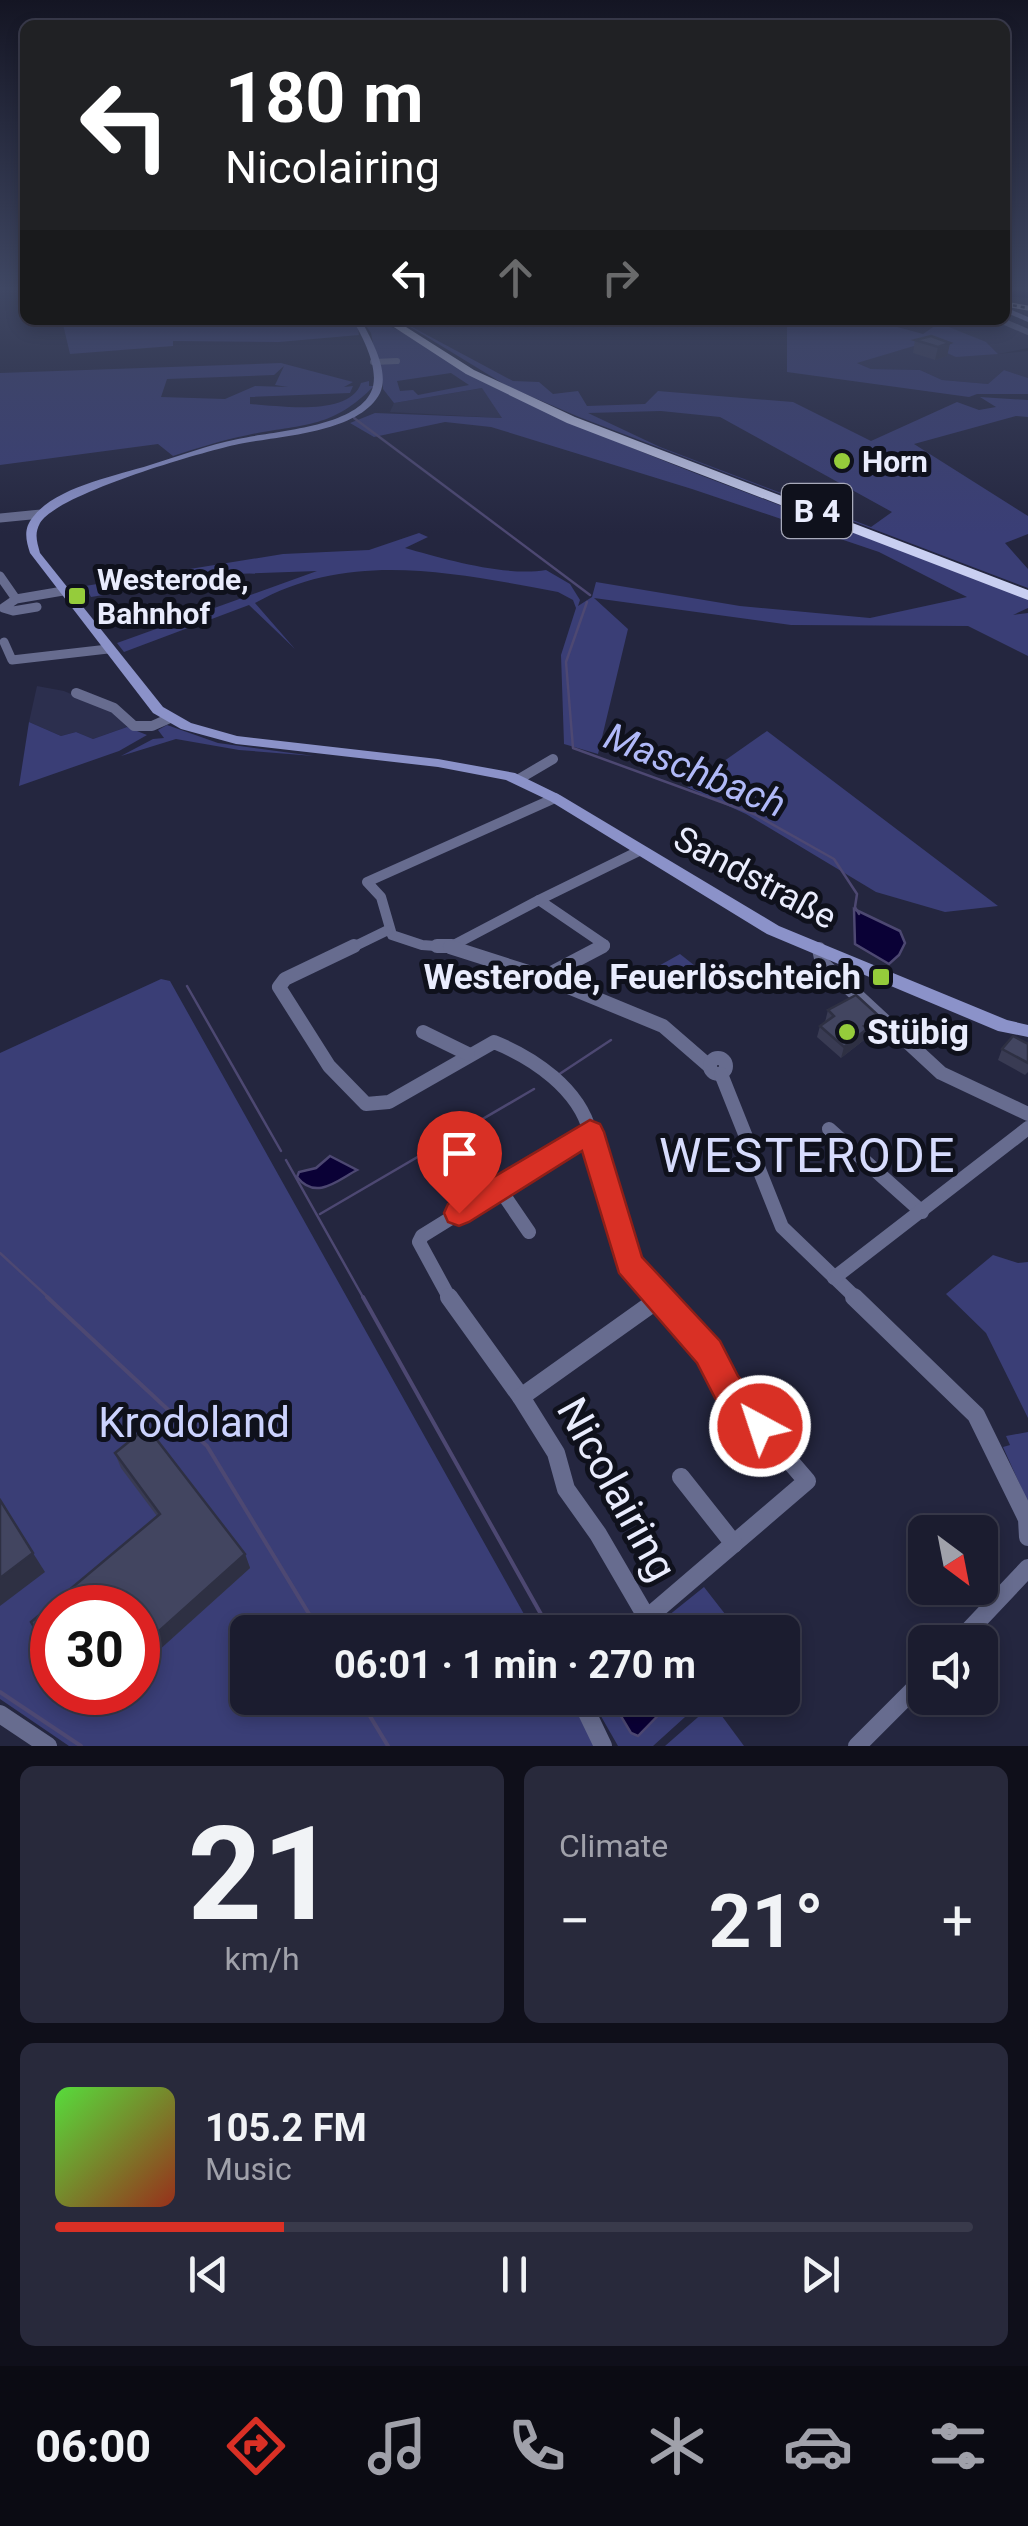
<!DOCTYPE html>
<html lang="en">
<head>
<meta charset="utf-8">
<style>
	:root { --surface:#1b1c2f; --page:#28293b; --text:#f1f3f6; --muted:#a0a1aa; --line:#393a4b; --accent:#d93025 }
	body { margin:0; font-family:Roboto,sans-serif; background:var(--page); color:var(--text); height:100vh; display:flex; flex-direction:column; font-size:38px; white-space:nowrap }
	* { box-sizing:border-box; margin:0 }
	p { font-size:32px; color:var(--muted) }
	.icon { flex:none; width:55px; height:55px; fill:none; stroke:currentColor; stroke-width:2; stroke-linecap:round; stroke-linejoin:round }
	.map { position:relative; height:1746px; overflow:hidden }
	.details { display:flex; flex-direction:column; gap:20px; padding:20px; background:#0f0f1a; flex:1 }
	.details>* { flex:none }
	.top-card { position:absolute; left:20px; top:20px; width:990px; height:305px; border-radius:15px; box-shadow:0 5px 15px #0003,0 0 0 2px var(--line); background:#202124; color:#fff; overflow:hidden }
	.needle { width:65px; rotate:148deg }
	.fabs { position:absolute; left:908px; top:1515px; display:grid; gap:20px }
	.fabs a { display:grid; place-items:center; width:90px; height:90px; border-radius:15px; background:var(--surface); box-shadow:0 5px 15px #0003,0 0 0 2px var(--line); font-size:50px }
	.speed { position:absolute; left:30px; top:1585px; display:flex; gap:20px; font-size:50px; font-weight:700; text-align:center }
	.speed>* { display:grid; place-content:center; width:130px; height:130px; border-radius:50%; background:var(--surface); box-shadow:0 5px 15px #0003,0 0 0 2px var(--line); line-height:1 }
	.speed .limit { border:15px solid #d22; background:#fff; color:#111 }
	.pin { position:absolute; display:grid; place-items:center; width:85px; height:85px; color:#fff; margin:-102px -42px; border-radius:50% 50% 50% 0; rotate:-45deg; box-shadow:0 0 10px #0007 }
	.pin .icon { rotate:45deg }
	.me { position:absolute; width:110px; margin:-55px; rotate:320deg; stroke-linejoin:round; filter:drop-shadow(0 0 8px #0008) }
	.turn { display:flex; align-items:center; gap:35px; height:210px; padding:0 40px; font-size:45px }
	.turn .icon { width:130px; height:130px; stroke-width:2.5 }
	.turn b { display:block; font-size:70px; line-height:85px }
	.lanes { display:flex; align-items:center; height:95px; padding:0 40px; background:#0003; justify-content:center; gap:50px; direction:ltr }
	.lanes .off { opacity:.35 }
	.big { font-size:75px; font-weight:700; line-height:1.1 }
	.details .card { flex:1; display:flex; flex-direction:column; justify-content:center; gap:15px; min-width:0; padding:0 35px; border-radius:15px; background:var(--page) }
	.details .dial { align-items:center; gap:0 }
	.dial b { font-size:130px; line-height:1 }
	.song { display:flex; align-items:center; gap:30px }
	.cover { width:120px; height:120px; border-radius:15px; background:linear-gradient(135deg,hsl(110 70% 55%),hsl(10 70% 35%)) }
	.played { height:10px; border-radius:5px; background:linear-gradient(90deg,var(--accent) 25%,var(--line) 25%) }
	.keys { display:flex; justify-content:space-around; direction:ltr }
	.heat { display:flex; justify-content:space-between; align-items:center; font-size:55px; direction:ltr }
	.details .tiles { flex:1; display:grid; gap:20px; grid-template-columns:1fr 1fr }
	.card:last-child { grid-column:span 2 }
	.trip { position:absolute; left:230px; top:1615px; width:570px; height:100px; border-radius:15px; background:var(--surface); box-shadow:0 5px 15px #0003,0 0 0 2px var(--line); font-weight:700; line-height:100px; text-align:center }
	.tab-bar { display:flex; height:160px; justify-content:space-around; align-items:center; background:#0b0b13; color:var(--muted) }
	.tab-bar .icon { width:70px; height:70px }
	.tab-bar .on { color:var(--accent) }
	.tab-bar b { font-size:45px; color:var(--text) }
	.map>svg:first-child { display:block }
	.built { fill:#2c2f4e }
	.green { fill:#3a3e76; fill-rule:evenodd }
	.water { fill:#0a0136; stroke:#4d4872; stroke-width:2.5 }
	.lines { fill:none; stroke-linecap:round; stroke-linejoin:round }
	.stream-far1 { stroke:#4d4872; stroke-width:2.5 }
	.stream { stroke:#4d4872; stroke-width:4 }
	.river { fill:#0a0136; fill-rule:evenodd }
	.street-far4 { stroke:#676c8f; stroke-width:6 }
	.street-far3 { stroke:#676c8f; stroke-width:9 }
	.street-far2 { stroke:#676c8f; stroke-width:10 }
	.street-far1 { stroke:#676c8f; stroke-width:14 }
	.street { stroke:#676c8f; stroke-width:18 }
	.secondary { fill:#8b92c9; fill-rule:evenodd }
	.highway { fill:#c9cff1; fill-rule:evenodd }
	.rail-casing { stroke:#cfd2e4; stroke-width:5 }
	.rail { stroke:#0f111c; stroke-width:2.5; stroke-dasharray:4; stroke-linecap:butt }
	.wall { fill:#393b53 }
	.shaded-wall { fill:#2e3043 }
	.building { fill:#424560; stroke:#2e3043; stroke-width:2.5 }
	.route { fill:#d93025; stroke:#8d1f18; stroke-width:2.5 }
	.poi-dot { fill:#95cc3b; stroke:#0f111c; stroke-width:4 }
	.labels { text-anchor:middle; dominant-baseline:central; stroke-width:10; stroke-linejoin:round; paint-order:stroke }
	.far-poi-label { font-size:30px; font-weight:bold; fill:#e9ecfd; stroke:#0f111c; text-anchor:start }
	.shield { fill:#0f111c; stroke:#a8aaba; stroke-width:2.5 }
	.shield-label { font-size:32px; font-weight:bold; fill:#e9ecfd }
	.street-label { font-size:35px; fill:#e9ecfd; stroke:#0f111c }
	.poi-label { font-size:35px; font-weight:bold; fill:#e9ecfd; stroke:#0f111c; text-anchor:end }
	.water-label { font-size:38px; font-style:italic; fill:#b0b9f8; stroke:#0f111c }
	.near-park-label { font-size:42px; fill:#ccd3fe; stroke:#0f111c }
	.near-street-label { font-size:42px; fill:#e9ecfd; stroke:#0f111c }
	.near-quarter-label { font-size:48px; letter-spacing:2.5px; fill:#d7dcfd; stroke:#0f111c }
</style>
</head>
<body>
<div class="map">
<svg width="1028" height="1746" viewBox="0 0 1028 1746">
	<rect width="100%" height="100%" fill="#24263f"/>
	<g class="built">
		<path d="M928,320H1005L1028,329V348L998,354L1028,351V378L1004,370L988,384L942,380L920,370L871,369L855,362L924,343L939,323Z"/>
		<path d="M483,388L503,418L390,412L394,403Z"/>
		<path d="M37,686L64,691L115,713L127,727L93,739L76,732L61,736L29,722Z"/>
	</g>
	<g class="green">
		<path d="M62,320H357L359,335L279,342L173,341V346L70,354Z"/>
		<path d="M362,320C400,320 447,364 482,381C658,467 846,527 1028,598V608L1013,615L1028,613V656L968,626L791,625L594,598L628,629L598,754L564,744L561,655L576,608L573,600L558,592C455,573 351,549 255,603L295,649L249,605L124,652L117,643L317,571L235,574L91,597L85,586L283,554L369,550L419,533L428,537L405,548C444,559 506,577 546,570L570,584L580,600L578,606L592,597L596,582L740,606L870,618L967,597L879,552L692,489L491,427L445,422L374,437L350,423L375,413L502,418L482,388L394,403L383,389L380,360L376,359L371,333ZM451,373L469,385L418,395L413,390L400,391L397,381Z"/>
		<path d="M399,320L513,381L539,382L553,394L578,391L587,406L645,404L658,391L793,402L871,441L957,402L979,410L996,407L980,397L1028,400V417L1016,416L914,444L1028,516V534L1005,543L1028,569V588L579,417L507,386ZM661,411L720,417L892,512L871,527L660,447L588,413Z"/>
		<path d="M787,320L879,322L923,334L939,323L986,342L998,354L956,357L924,343L857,363L871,369L920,370L942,380L988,384L1004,370L1028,378V394H977L969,397L787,372Z"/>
		<path d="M281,363L353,382L344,387L353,386L350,393L250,397V404C280,406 350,417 361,383L369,381V386H374C330,430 304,423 248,435C222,440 198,448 173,456L158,444L0,465V373ZM284,366L275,385L288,387L255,386L225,399L161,397L167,379L274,375Z"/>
		<path d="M29,722L61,736L76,732L93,739L127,727L147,735L119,751L19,786Z"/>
		<path d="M167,725L218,743L314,756L239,750L176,739L121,756L153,739L164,738L158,730Z"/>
		<path d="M767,731L998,906L945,912L876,892L746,814L687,787Z"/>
		<path d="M680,954L709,977L684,992L655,968Z"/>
		<path d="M161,979L170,981L534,1632H248V1698H570L598,1746H69L0,1699V1053ZM52,1608H138V1692H52Z"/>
		<path d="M993,1255L1018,1263L1028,1262V1418L986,1333L946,1294Z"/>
		<path d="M1028,1432V1503L1003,1447L1010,1445L1006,1436Z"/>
		<path d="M704,1587L739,1632H706L699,1624L686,1632H648Z"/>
		<path d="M595,1698H610L612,1706L638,1736L675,1698H706L653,1746H618L598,1711Z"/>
		<path d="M713,1704L744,1746H665Z"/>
	</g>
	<g class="water">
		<path d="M854,909L900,931L905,943L899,955L889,964L855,944Z"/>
		<path d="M330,1156L357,1170C338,1180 316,1201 297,1177L299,1172L316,1168Z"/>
		<path d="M610,1698H675L638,1736L631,1733Z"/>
	</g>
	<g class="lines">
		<g class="stream-far1">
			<path d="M354,418L590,595"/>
			<path d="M587,602L566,662L573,748L754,814L834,859L857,894L855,907L859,914"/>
			<path d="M187,986L281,1151"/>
			<path d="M558,1075L611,1040"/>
			<path d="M286,1160L364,1299"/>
			<path d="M320,1214L534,1089"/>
			<path d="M0,1253L50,1299"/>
		</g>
		<g class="stream">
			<path d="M47,1297L207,1446L320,1632"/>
			<path d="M363,1297L551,1632"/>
			<path d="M0,1692L81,1746"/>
			<path d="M359,1698L388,1746"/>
		</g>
		<path class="river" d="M1005,290L1028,292V298L1005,296Z"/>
		<g class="street-far4">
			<path d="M1000,320L1028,332"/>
			<path d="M373,362L397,361"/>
		</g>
		<g class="street-far3">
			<path d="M0,518L41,514"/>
			<path d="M0,576L16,599"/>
			<path d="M37,607L13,611L3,608L16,599L63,591"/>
			<path d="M4,642L12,660L108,649"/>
		</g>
		<g class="street-far2">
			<path d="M76,693L114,708L134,726H152L170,718"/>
			<path d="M519,779L553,759"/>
			<path d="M555,798L367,882L381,897L392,935L422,945L450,947L539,900L605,945L598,949"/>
			<path d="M539,900L641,850"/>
			<path d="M450,947L455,949"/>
			<path d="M349,949L388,930"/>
		</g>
		<g class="street-far1">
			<path d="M354,946L285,979L279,987L329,1066L366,1104L389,1102L494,1042C534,1058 579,1089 590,1132"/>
			<path d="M437,946H452"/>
			<path d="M603,946L544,977L663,1026L708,1065"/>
			<path d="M450,947L544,977"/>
			<path d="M819,949L822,963L941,1073L1028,1114"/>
			<path d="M423,1032L468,1054"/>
			<circle cx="718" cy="1066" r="8"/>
			<path d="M721,1074L782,1227L857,1299"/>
			<path d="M829,1129L922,1212"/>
			<path d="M499,1188L529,1232"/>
			<path d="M834,1278L1028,1128"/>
			<path d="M450,1299L419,1242L422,1236L590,1132L625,1257L660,1298"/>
			<path d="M658,1299H661"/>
		</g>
		<g class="street">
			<path d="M449,1297L521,1397"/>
			<path d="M854,1297L976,1415L1027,1519L1028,1537"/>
			<path d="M660,1298L708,1352L726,1387L807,1481L647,1618L598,1534L566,1489L556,1453L521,1397Z"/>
			<path d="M681,1477L734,1544"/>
			<path d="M629,1632L647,1618"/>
			<path d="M958,1642L1028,1568"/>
			<path d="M580,1698L603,1746"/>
			<path d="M0,1714L48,1746"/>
			<path d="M857,1746L925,1678"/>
		</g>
		<g class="secondary">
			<path d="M1005,307L1028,317V322L1005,312Z"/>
			<path d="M353,320H361C371,339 390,371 380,393C360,433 278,436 239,444C201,452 57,494 40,523C34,534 37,542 40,553L163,707L191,723L237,736L438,759L515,773L560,795L779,926L1007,1020L1028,1025V1037L998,1031L767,934L550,801L506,780L438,767L236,744L181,729L153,713L30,553C26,540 23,529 33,517C56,487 115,476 150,465C179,456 208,445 238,439C272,431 354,428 371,392C381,371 363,338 353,320Z"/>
		</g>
		<path class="highway" d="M383,320H395L474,370L575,417L1028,590V600L567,423L466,374Z"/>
		<defs>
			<path id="rail" d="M1005,304L1028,308"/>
		</defs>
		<use href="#rail" class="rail-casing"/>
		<use href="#rail" class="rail"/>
	</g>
	<g class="wall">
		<path d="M915,340L950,343L947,356L935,360L913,353Z"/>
		<path d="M828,1010L877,1028L865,1034L864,1040L841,1058L817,1037L820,1026L825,1022Z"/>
		<path d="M1028,1044V1072L1025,1075L998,1060L1002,1049Z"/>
		<path d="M115,1453L245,1554L250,1568L138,1669V1608L157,1516L121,1468Z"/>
	</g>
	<g class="shaded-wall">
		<path d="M950,343L947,356L935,360L938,347Z"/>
		<path d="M880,1017L877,1028L865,1034L864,1040L841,1058L844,1047L864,1026Z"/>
		<path d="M33,1553L45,1572L0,1606V1578Z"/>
		<path d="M245,1554L250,1568L138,1669V1650Z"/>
		<path d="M76,1692H96L83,1704Z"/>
	</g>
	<g class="building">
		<path d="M931,336L950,343L938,347L915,340Z"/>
		<path d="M856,995L880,1017L864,1026L867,1029L844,1047L820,1026L834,1016L828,1010Z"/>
		<path d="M1013,1036L1028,1044V1063L1002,1049Z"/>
		<path d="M147,1427L245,1554L138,1650V1608H52V1656L31,1622L160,1514L115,1453Z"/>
		<path d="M0,1500L33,1553L0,1578Z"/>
	</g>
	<linearGradient id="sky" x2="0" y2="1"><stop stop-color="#141523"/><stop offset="0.54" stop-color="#3f4763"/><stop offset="1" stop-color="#3f4763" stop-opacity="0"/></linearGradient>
	<rect width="1028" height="534" fill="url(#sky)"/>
	<path class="route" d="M590,1120L600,1124L604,1132L642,1257L720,1341L738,1376L772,1415L776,1426L772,1438L760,1443L748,1438L715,1398L697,1363L619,1273L582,1151L469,1222L459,1226L448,1222L444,1213L448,1204Z"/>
	<g class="poi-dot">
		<circle cx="842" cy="461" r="10"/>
		<rect x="67" y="586" width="20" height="20" rx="5"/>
		<rect x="871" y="967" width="20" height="20" rx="5"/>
		<circle cx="847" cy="1032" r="10"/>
	</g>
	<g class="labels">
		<g class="far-poi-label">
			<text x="862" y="461">Horn</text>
			<text x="97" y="579">Westerode,<tspan x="97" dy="34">Bahnhof</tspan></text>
		</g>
		<rect class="shield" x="782" y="484" width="70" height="54" rx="8"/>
		<g class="shield-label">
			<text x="817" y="511">B 4</text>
		</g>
		<g class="street-label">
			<text transform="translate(755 878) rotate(28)">Sandstraße</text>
		</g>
		<g class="poi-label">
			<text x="861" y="977">Westerode, Feuerlöschteich</text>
			<text x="867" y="1032" text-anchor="start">Stübig</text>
		</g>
		<g class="water-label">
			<text transform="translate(695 770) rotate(22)">Maschbach</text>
		</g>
		<g class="near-park-label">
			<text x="194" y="1422">Krodoland</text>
		</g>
		<g class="near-street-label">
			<text transform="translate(617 1489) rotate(61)">Nicolairing</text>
		</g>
		<g class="near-quarter-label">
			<text x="808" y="1155">WESTERODE</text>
		</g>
	</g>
</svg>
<div class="fabs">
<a><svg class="needle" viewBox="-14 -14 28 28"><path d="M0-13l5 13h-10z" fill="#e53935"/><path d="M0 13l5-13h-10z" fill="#a0a1aa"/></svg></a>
<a><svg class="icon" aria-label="sound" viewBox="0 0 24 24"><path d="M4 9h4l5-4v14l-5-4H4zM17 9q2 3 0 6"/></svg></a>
</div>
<div class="speed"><div class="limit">30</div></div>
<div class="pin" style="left:459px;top:1213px;background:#d93025"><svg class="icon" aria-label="arrive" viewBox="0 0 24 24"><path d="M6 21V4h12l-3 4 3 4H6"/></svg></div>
<svg class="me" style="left:760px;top:1426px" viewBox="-20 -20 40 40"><circle r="17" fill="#d93025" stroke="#fff" stroke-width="3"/><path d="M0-11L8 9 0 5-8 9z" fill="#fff"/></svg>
<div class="trip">06:01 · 1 min · 270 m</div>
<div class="top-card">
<div class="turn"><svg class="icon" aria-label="left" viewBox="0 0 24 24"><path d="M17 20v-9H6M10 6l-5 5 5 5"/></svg><div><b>180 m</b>Nicolairing</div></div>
<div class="lanes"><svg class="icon" aria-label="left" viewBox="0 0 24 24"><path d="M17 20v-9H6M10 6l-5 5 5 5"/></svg><svg class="icon off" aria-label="ahead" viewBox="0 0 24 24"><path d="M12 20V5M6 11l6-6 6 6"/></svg><svg class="icon off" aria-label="right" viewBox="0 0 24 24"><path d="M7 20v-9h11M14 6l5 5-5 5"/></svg></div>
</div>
</div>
<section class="details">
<div class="tiles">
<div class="card dial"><b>21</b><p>km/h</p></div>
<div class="card"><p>Climate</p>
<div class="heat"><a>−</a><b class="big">21°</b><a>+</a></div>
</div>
<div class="card">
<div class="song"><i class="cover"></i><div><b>105.2 FM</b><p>Music</p></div></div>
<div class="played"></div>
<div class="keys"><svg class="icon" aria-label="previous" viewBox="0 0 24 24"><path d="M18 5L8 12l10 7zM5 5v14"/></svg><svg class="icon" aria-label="pause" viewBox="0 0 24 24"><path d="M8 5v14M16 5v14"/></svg><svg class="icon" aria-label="next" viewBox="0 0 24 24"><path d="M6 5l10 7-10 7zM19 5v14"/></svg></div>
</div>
</div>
</section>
<nav class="tab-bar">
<b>06:00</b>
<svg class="icon on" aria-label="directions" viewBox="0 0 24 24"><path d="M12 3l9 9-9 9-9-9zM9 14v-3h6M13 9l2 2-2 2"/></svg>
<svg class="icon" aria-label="music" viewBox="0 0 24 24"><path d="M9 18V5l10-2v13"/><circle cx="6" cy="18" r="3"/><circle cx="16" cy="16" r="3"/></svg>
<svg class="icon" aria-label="phone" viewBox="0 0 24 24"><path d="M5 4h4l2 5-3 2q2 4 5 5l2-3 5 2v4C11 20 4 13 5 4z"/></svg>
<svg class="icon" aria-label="climate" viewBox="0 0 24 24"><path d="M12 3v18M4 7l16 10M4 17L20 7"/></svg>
<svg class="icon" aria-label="car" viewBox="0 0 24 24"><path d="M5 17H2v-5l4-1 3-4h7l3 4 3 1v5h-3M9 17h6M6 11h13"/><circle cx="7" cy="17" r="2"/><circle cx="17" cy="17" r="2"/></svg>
<svg class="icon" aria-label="filters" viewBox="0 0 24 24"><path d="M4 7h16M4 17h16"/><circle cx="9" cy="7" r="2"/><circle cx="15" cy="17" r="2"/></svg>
</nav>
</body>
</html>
